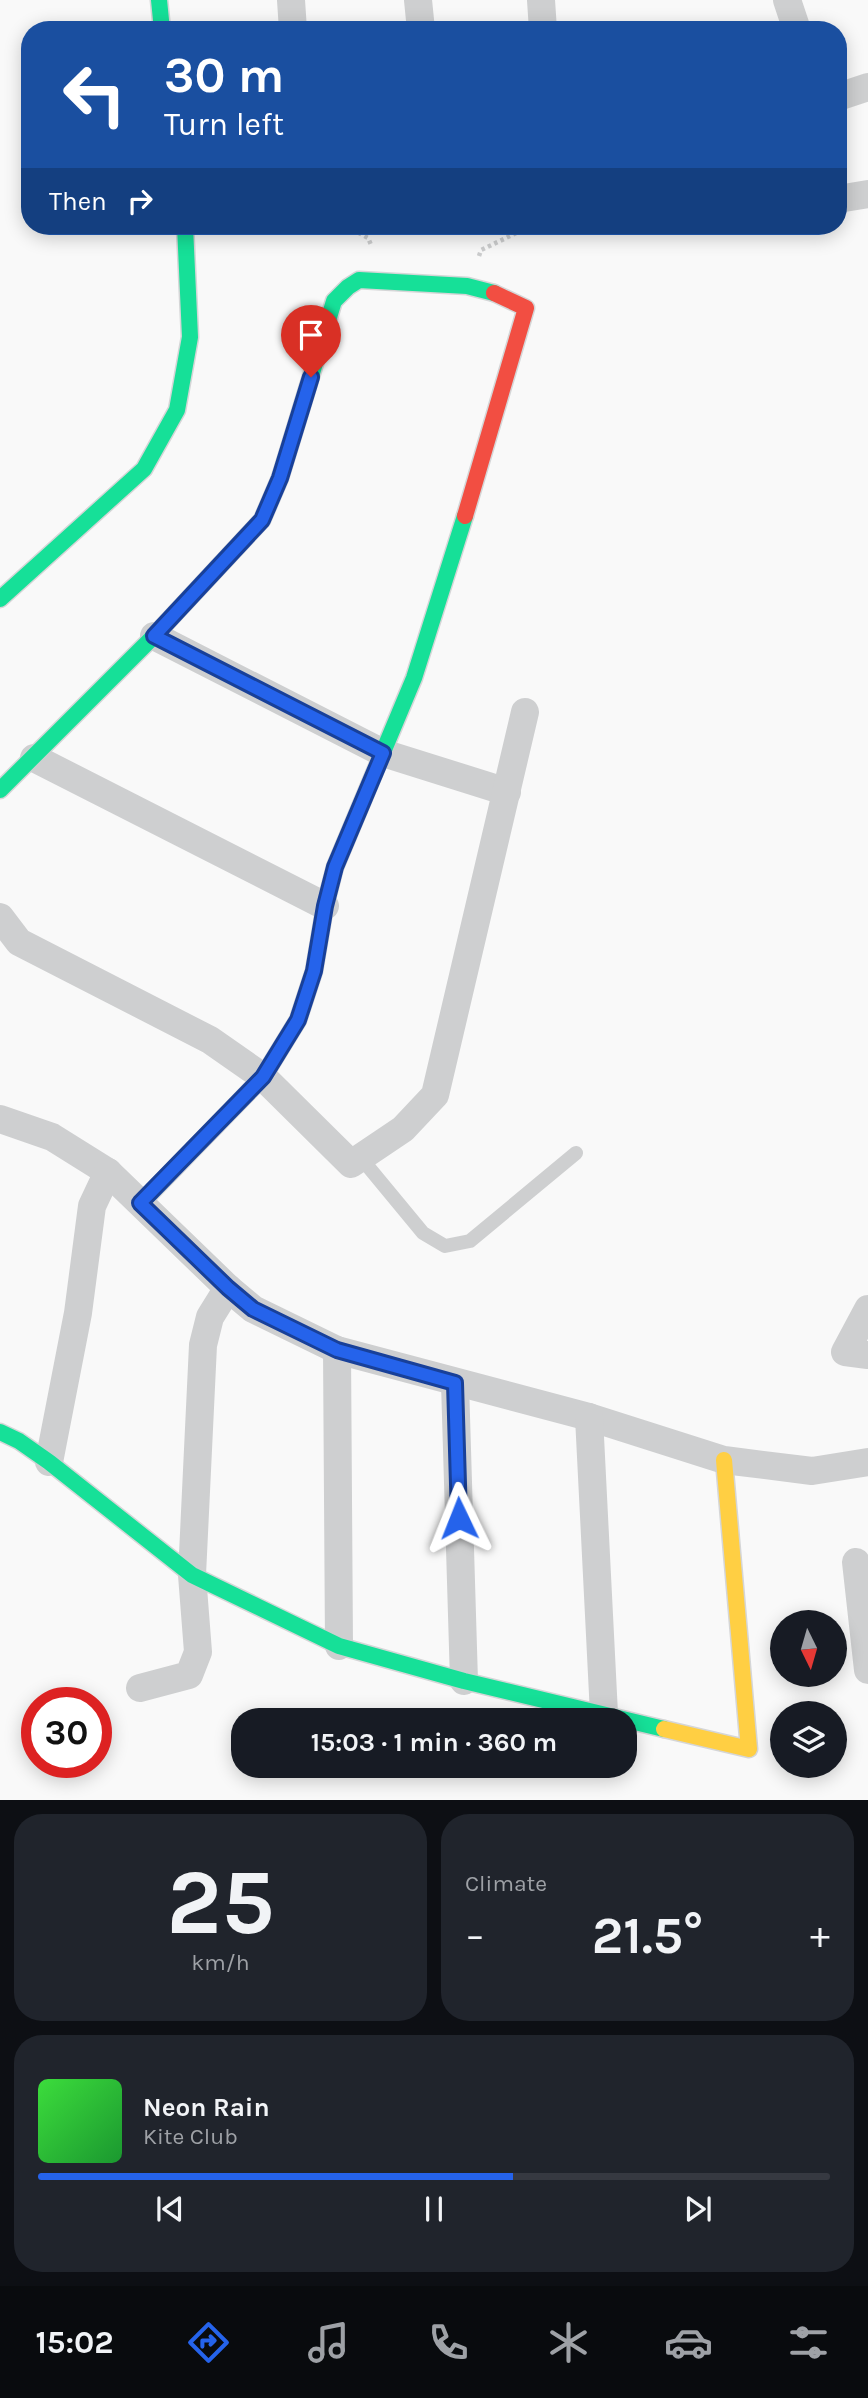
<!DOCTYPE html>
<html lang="en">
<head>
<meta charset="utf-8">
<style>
	:root { --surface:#171b24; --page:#20242c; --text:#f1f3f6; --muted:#9ea1a6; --line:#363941; --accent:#2563eb }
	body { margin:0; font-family:Karla,sans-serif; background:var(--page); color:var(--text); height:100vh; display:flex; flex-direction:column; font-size:26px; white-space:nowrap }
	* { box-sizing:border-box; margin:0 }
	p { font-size:23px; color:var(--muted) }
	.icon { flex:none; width:38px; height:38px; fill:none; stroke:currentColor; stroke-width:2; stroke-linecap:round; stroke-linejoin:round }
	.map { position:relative; height:1800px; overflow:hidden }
	.sheet { display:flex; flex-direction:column; gap:14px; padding:14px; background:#0d0f14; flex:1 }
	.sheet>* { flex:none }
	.top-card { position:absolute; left:21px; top:21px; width:826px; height:214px; border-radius:28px; box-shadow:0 4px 18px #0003; background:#1a4fa0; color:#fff; overflow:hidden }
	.needle { width:46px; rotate:175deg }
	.tools { position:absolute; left:770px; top:1610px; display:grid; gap:14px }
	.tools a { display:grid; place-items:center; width:77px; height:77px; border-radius:50%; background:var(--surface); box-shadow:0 4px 18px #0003; font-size:35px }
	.speed { position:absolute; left:21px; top:1687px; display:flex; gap:14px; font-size:35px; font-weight:700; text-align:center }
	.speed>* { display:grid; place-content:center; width:91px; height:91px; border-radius:50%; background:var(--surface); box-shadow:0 4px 18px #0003; line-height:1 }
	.speed .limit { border:10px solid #d22; background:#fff; color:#111 }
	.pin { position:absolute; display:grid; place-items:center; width:60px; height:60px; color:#fff; margin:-72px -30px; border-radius:50% 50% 50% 0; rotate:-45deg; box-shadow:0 0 7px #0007 }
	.pin .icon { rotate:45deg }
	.me { position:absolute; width:77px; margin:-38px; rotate:358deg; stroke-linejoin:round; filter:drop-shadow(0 0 5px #0008) }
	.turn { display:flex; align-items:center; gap:24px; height:147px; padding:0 28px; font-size:32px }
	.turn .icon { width:91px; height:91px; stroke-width:2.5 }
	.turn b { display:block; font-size:49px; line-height:60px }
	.then { display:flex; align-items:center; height:66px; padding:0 28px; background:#0003; gap:14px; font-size:26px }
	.big { font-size:52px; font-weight:700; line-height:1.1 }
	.sheet .card { flex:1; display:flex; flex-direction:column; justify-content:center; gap:10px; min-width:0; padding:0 24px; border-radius:28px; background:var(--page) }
	.sheet .dial { align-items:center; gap:0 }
	.dial b { font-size:91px; line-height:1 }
	.song { display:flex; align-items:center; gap:21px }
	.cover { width:84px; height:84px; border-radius:10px; background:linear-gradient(135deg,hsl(120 70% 55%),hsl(130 70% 35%)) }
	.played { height:7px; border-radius:4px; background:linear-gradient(90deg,var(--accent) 60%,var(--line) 60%) }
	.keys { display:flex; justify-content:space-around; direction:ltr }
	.heat { display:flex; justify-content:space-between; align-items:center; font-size:38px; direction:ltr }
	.sheet .tiles { flex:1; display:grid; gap:14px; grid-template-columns:1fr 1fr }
	.card:last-child { grid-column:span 2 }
	.trip { position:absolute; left:231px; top:1708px; width:406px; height:70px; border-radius:28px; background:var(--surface); box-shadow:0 4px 18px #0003; font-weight:700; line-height:70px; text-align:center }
	.menu { display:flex; height:112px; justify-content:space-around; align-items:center; background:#090b0e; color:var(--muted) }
	.menu .icon { width:49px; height:49px }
	.menu .on { color:var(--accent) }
	.menu b { font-size:32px; color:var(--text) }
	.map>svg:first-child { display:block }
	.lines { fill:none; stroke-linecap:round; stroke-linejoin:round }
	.fast-casing { stroke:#d5d6d7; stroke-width:19 }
	.slow-casing { stroke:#d5d6d7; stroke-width:19 }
	.jam-casing { stroke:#d5d6d7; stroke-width:19 }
	.path { stroke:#cbcccd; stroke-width:4.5; stroke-dasharray:3.5 3.5; stroke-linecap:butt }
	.lane { stroke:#cecfd0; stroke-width:14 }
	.street { stroke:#cecfd0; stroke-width:28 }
	.fast { stroke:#16e098; stroke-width:16 }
	.slow { stroke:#ffcf43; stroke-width:16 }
	.jam { stroke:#f24e42; stroke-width:16 }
	.route-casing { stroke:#184099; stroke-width:18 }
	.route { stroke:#2563eb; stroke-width:12 }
</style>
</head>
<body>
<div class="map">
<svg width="868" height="1800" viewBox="0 0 868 1800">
	<rect width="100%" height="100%" fill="#f9f9f9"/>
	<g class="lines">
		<defs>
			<g id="fast">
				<path d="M159,0L162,30"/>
				<path d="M0,599L144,469L177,410L190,337L185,226"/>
				<path d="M0,790L154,636L262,520L280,478L334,301L348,287L359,280L467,286L494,293"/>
				<path d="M140,1204L263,1077L298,1020L314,971L325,906L335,867L414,678L465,516"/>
				<path d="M0,1432L19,1441L49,1462L192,1575L339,1646L464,1681L664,1729"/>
			</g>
			<path id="slow" d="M664,1729L749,1749L724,1460"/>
			<path id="jam" d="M465,516L526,308L494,293"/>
		</defs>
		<use href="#fast" class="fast-casing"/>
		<use href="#slow" class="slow-casing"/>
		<use href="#jam" class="jam-casing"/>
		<g class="path">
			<path d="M346,226L368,238L372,247"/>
			<path d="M479,256L481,250L531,226"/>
		</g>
		<path class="lane" d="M361,1158L423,1233L445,1246L470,1241L576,1153"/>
		<g class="street">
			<path d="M291,0L293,30"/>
			<path d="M418,0L421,30"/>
			<path d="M541,0L543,30"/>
			<path d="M787,0L797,30"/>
			<path d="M838,97L868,87"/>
			<path d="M838,199L868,194"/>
			<path d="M154,636L383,753L507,792"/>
			<path d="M34,758L325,906"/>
			<path d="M0,917L19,942L210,1040L263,1077L351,1164L403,1129L435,1095L525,712"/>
			<path d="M0,1119L52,1137L108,1172L228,1288L253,1309L337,1350L589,1417L724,1460L812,1471L868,1462"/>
			<path d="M868,1309L845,1352L868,1355"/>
			<path d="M337,1350L339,1646"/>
			<path d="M455,1383L464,1681"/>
			<path d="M589,1417L604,1714"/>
			<path d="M49,1462L78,1313L92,1206L108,1172"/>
			<path d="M856,1562L868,1670"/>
			<path d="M140,1688L189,1675L198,1652L192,1575L203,1345L210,1317L228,1288"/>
		</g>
		<use href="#fast" class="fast"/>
		<use href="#slow" class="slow"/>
		<use href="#jam" class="jam"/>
	</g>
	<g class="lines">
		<defs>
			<path id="route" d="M311,377L280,478L262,520L154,636L383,753L335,867L325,906L314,971L298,1020L263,1077L140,1203L228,1288L253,1309L337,1350L455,1383L459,1518"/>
		</defs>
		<use href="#route" class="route-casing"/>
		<use href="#route" class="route"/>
	</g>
</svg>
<div class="tools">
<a><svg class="needle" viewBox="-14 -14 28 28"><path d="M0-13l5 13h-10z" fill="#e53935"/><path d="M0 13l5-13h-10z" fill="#9ea1a6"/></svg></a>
<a><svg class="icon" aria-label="layers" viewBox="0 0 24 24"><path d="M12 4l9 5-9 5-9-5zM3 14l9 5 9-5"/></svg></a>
</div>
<div class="speed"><div class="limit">30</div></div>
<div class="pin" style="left:311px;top:377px;background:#d93025"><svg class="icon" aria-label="arrive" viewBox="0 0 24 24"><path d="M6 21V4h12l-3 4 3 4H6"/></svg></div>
<svg class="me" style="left:459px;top:1518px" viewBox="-20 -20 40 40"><path d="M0-17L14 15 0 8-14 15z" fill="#2563eb" stroke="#fff" stroke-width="4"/></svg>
<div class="trip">15:03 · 1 min · 360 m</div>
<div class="top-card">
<div class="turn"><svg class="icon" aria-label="left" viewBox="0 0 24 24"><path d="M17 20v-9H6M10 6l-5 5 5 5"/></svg><div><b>30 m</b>Turn left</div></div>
<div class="then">Then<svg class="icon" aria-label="right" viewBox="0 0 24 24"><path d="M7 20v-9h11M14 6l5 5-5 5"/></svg></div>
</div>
</div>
<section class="sheet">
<div class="tiles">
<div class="card dial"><b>25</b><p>km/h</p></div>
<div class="card"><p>Climate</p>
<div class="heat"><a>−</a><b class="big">21.5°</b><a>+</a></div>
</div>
<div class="card">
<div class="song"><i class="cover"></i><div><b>Neon Rain</b><p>Kite Club</p></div></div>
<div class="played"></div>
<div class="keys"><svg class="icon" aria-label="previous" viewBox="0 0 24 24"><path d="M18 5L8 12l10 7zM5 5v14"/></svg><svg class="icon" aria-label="pause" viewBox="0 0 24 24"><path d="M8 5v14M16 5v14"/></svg><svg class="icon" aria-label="next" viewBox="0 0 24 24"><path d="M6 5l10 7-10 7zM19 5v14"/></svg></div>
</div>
</div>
</section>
<nav class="menu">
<b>15:02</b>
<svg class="icon on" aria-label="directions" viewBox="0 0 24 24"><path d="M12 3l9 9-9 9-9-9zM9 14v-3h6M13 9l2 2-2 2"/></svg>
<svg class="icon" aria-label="music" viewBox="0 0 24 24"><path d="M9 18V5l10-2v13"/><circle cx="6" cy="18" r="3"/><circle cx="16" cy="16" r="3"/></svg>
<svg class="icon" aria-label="phone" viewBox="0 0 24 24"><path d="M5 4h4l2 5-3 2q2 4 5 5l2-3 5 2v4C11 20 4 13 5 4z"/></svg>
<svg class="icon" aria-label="climate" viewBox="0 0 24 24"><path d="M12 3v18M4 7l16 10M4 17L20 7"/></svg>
<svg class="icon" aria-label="car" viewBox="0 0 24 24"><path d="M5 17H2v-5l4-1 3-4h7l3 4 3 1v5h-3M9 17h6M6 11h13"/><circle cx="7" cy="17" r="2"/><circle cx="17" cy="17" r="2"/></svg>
<svg class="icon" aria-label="filters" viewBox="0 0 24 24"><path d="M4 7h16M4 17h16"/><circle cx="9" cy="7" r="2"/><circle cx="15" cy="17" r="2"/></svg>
</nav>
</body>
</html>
